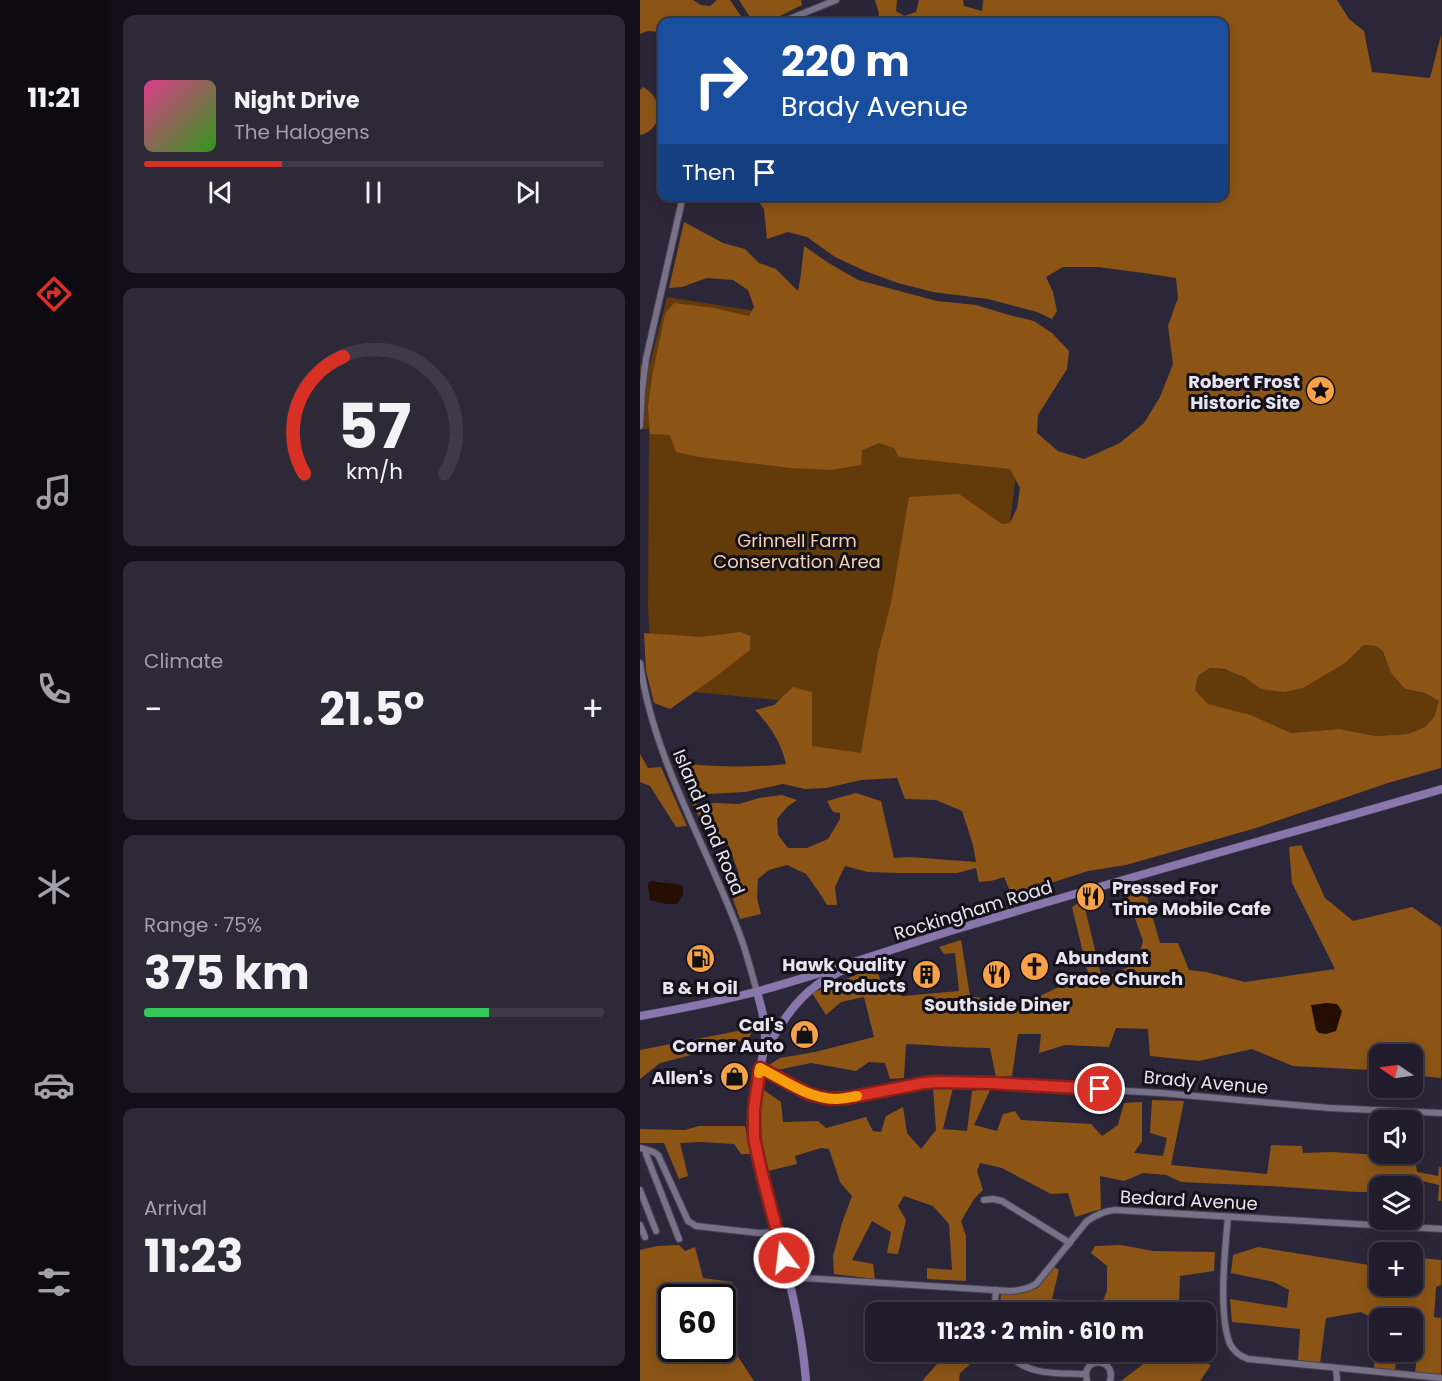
<!DOCTYPE html>
<html lang="en">
<head>
<meta charset="utf-8">
<style>
	:root { --surface:#211c2b; --page:#2d2937; --text:#f1f3f6; --muted:#a2a1a9; --line:#3e3a47; --accent:#d93025 }
	body { margin:0; font-family:Poppins,sans-serif; background:var(--page); color:var(--text); height:100vh; display:flex; flex-direction:column; font-size:22px; white-space:nowrap }
	* { box-sizing:border-box; margin:0 }
	p { font-size:20px; color:var(--muted) }
	.icon { flex:none; width:33px; height:33px; fill:none; stroke:currentColor; stroke-width:2; stroke-linecap:round; stroke-linejoin:round }
	.map { position:relative; flex:1; overflow:hidden }
	.panel { display:flex; flex-direction:column; gap:15px; padding:15px; background:#120f18; width:532px }
	.panel>* { flex:none }
	.top-card { position:absolute; left:18px; top:18px; width:570px; height:183px; border-radius:12px; box-shadow:0 3px 15px #0003,0 0 0 2px var(--line); background:#1a4fa0; color:#fff; overflow:hidden }
	.needle { width:39px; rotate:283deg }
	.tools { position:absolute; left:729px; top:1044px; display:grid; gap:12px }
	.tools a { display:grid; place-items:center; width:54px; height:54px; border-radius:12px; background:var(--surface); box-shadow:0 3px 15px #0003,0 0 0 2px var(--line); font-size:30px }
	.speed { position:absolute; left:18px; top:1284px; display:flex; gap:12px; font-size:30px; font-weight:700; text-align:center }
	.speed>* { display:grid; place-content:center; width:78px; height:78px; border-radius:50%; background:var(--surface); box-shadow:0 3px 15px #0003,0 0 0 2px var(--line); line-height:1 }
	.speed .limit { border:3px solid #111; border-radius:9px; background:#fff; color:#111 }
	.pin { position:absolute; display:grid; place-items:center; width:51px; height:51px; color:#fff; margin:-26px; border:3px solid #fff; border-radius:50%; box-shadow:0 2px 6px #0007 }
	.me { position:absolute; width:66px; margin:-33px; rotate:345deg; stroke-linejoin:round; filter:drop-shadow(0 0 4px #0008) }
	.turn { display:flex; align-items:center; gap:21px; height:126px; padding:0 24px; font-size:27px }
	.turn .icon { width:78px; height:78px; stroke-width:2.5 }
	.turn b { display:block; font-size:42px; line-height:51px }
	.then { display:flex; align-items:center; height:57px; padding:0 24px; background:#0003; gap:12px; font-size:22px }
	.big { font-size:45px; font-weight:700; line-height:1.1 }
	.panel .card { flex:1; display:flex; flex-direction:column; justify-content:center; gap:9px; min-width:0; padding:0 21px; border-radius:12px; background:var(--page) }
	.panel .dial { align-items:center; gap:0 }
	.dial svg { height:156px; overflow:visible; fill:none; stroke:var(--line); stroke-width:7; stroke-linecap:round; text-anchor:middle }
	.dial text { fill:var(--text); stroke:none }
	.song { display:flex; align-items:center; gap:18px }
	.cover { width:72px; height:72px; border-radius:9px; background:linear-gradient(135deg,hsl(330 70% 55%),hsl(110 70% 35%)) }
	.played { height:6px; border-radius:3px; background:linear-gradient(90deg,var(--accent) 30%,var(--line) 30%) }
	.keys { display:flex; justify-content:space-around; direction:ltr }
	.heat { display:flex; justify-content:space-between; align-items:center; font-size:33px; direction:ltr }
	.charge { height:9px; border-radius:4px; background:linear-gradient(90deg,#34c759 75%,var(--line) 0) }
	.trip { position:absolute; left:225px; top:1302px; width:351px; height:60px; border-radius:12px; background:var(--surface); box-shadow:0 3px 15px #0003,0 0 0 2px var(--line); font-weight:700; line-height:60px; text-align:center }
	main { display:flex; flex:1; min-height:0 }
	.tabs { display:flex; flex-direction:column; width:108px; justify-content:space-around; align-items:center; background:#0d0b11; color:var(--muted) }
	.tabs .icon { width:42px; height:42px }
	.tabs .active { color:var(--accent) }
	.tabs b { font-size:27px; color:var(--text) }
	.map>svg:first-child { display:block }
	.green { fill:#633a09 }
	.forest { fill:#8c5516; fill-rule:evenodd }
	.water { fill:#250e00 }
	.lines { fill:none; stroke-linecap:round; stroke-linejoin:round }
	.minor-casing { stroke:#484252; stroke-width:8 }
	.major-casing { stroke:#484252; stroke-width:9 }
	.minor { stroke:#787288; stroke-width:6 }
	.major { stroke:#8876ad; stroke-width:8 }
	.route-casing { stroke:#8d1f18; stroke-width:15 }
	.route { stroke:#d93025; stroke-width:10 }
	.slow { stroke:#f59e0b; stroke-width:10 }
	.labels { text-anchor:middle; dominant-baseline:central; stroke-width:6; stroke-linejoin:round; paint-order:stroke }
	.poi-label { font-size:18px; font-weight:bold; fill:#e8e4f1; stroke:#141119; text-anchor:end }
	.park-label { font-size:18px; fill:#f6d0ad; stroke:#141119 }
	.street-label { font-size:18px; fill:#e8e4f1; stroke:#141119 }
</style>
</head>
<body>
<main>
<nav class="tabs">
<b>11:21</b>
<svg class="icon active" aria-label="directions" viewBox="0 0 24 24"><path d="M12 3l9 9-9 9-9-9zM9 14v-3h6M13 9l2 2-2 2"/></svg>
<svg class="icon" aria-label="music" viewBox="0 0 24 24"><path d="M9 18V5l10-2v13"/><circle cx="6" cy="18" r="3"/><circle cx="16" cy="16" r="3"/></svg>
<svg class="icon" aria-label="phone" viewBox="0 0 24 24"><path d="M5 4h4l2 5-3 2q2 4 5 5l2-3 5 2v4C11 20 4 13 5 4z"/></svg>
<svg class="icon" aria-label="climate" viewBox="0 0 24 24"><path d="M12 3v18M4 7l16 10M4 17L20 7"/></svg>
<svg class="icon" aria-label="car" viewBox="0 0 24 24"><path d="M5 17H2v-5l4-1 3-4h7l3 4 3 1v5h-3M9 17h6M6 11h13"/><circle cx="7" cy="17" r="2"/><circle cx="17" cy="17" r="2"/></svg>
<svg class="icon" aria-label="filters" viewBox="0 0 24 24"><path d="M4 7h16M4 17h16"/><circle cx="9" cy="7" r="2"/><circle cx="15" cy="17" r="2"/></svg>
</nav>
<section class="panel">
<div class="card">
<div class="song"><i class="cover"></i><div><b>Night Drive</b><p>The Halogens</p></div></div>
<div class="played"></div>
<div class="keys"><svg class="icon" aria-label="previous" viewBox="0 0 24 24"><path d="M18 5L8 12l10 7zM5 5v14"/></svg><svg class="icon" aria-label="pause" viewBox="0 0 24 24"><path d="M8 5v14M16 5v14"/></svg><svg class="icon" aria-label="next" viewBox="0 0 24 24"><path d="M6 5l10 7-10 7zM19 5v14"/></svg></div>
</div>
<div class="card dial"><svg viewBox="0 0 100 80">
<path d="M14 69A42 42 0 1 1 86 69"/>
<path d="M14 69A42 42 0 0 1 34 9" stroke="#d93025"/>
<text x="50" y="56" font-size="32" font-weight="700">57</text>
<text x="50" y="72" font-size="11">km/h</text>
</svg></div>
<div class="card"><p>Climate</p>
<div class="heat"><a>−</a><b class="big">21.5°</b><a>+</a></div>
</div>
<div class="card"><p>Range · 75%</p><b class="big">375 km</b><div class="charge"></div></div>
<div class="card"><p>Arrival</p><b class="big">11:23</b></div>
</section>
<div class="map">
<svg width="802" height="1381" viewBox="0 0 802 1381">
	<rect width="100%" height="100%" fill="#2c2639"/>
	<g class="green">
		<path d="M27,297L282,337L377,463L342,773L224,765L169,786L158,702L13,688L8,607L9,429H0V365L10,364Z"/>
		<path d="M724,645L736,646L743,653L751,673L765,689L785,693L799,701L794,717L785,727L768,734L736,736L699,729L651,733L611,715L568,704L555,690L558,676L570,668C592,669 604,676 621,689L705,663Z"/>
	</g>
	<g class="forest">
		<path d="M0,0H53L61,5L70,6L77,0H90L101,16L103,22H22V32L8,31L0,34Z"/>
		<path d="M99,0H161L162,5L128,22H113Z"/>
		<path d="M235,0H257L256,11L264,16L276,12L279,0H323L324,6L342,11L343,1L344,0H697L709,19L724,31L732,72L790,78L801,35V768L748,783L616,828L486,865L448,871L386,891H370L364,877L351,881L339,882L336,868L317,873H258L228,872L205,866L195,887L197,905H187L179,892L166,874L147,865L129,870L118,879L117,898L121,914L100,919L85,877L99,874L88,844L71,842L53,804L76,803L99,804L119,798L142,795L157,800L147,807L137,819L138,835L148,848H167L188,839L200,819V813L193,812L187,801L216,793L241,801L254,858L269,857L336,862L333,845L322,811L296,800L265,799L257,778L221,780L186,788L165,789L143,784L105,792L49,795L37,763C74,767 109,768 146,764C141,742 130,726 115,710L134,705L153,687L172,692V746L221,753L238,653L251,603L269,497L319,494L362,524L370,523L377,508L380,488L370,469L259,457L254,448L239,443L222,450L221,465L191,470L150,468L59,457L36,452L30,435L10,434L8,407L12,377L25,314L34,303L74,308L109,316L114,307L108,290L93,280L67,278L42,287L29,288L44,222L83,243L105,249L119,263L136,269L158,291L161,274L164,246L187,262L218,280L297,301L336,305L369,315L394,321L412,333L429,351L427,369L398,415L397,433L418,451L444,459L480,443L504,423L520,397L533,364L528,326L538,298L536,278L504,273L458,267H423L406,277L413,292L417,311L412,319L397,312L348,299L293,292L258,283L225,271L195,257L167,237L148,232L127,239L124,209L115,197L584,196V22H237L239,14ZM724,645L736,646L743,652L751,673L765,689L785,693L799,701L794,717L785,727L768,734L736,736L699,729L651,733L611,715L568,704L555,690L558,676L570,668L584,669L604,677L621,689L645,692L663,688L705,663Z"/>
		<path d="M3,87C6,89 9,91 11,93C24,107 20,131 0,135V90Z"/>
		<path d="M100,632L110,636V650L74,678L30,709L14,703L6,671L4,633L61,637Z"/>
		<path d="M0,754L8,768L21,767L47,826L36,827L10,786L0,782Z"/>
		<path d="M661,845L685,898L713,921L772,907L801,927V1078L780,1076L779,1057H773L772,1054H740L739,1060H736L730,1070L653,1066L612,1049L559,1061L510,1056L508,1029L476,1028L469,1047L425,1045L399,1053L401,1034H378L372,1076L356,1077L350,1048C322,1048 294,1045 266,1044L264,1078L250,1079L245,1063L229,1062L216,1071L171,1063L137,1070L129,1065L140,1058L175,1052L234,1037L224,997L201,1002L186,1015L172,993L235,967L244,989L263,996L319,991L315,953L304,954L299,947L321,940L330,996L369,1003L398,997L448,973L432,907L443,900L462,979L497,963L503,941L485,890L503,883L520,943H538L549,970L566,972L605,982L695,969L652,883L649,847Z"/>
		<path d="M113,1028L109,1038L79,1048L20,1063L0,1079V1050Z"/>
		<path d="M293,1087L313,1088L303,1129L327,1131L332,1091L351,1088L334,1125L357,1131L363,1114L375,1111L381,1120L451,1124L462,1136L478,1125L484,1103L502,1102V1141L494,1153L523,1156L527,1138L510,1133L512,1100L544,1101L531,1165L627,1174L631,1145L662,1146L663,1153L691,1152L775,1157L777,1172L798,1176L799,1167H801V1201H798L799,1185L770,1178L764,1186H740L739,1192H717L629,1186L541,1182L526,1175L503,1173L484,1181L460,1176L461,1209L435,1217L428,1193L411,1194L362,1168L340,1163L337,1171L343,1190L334,1199L321,1221L326,1236V1281L287,1279V1268L312,1270L309,1224L293,1206L264,1196L258,1206L266,1220L258,1254L247,1253L251,1232L232,1221L212,1260L233,1264L235,1279L194,1274L193,1256L202,1223L212,1196L200,1182L189,1149L181,1148L155,1156L157,1164L128,1171L122,1143L120,1113L121,1088L141,1102L143,1122L178,1121L186,1128L226,1117L233,1131L241,1132L246,1116L263,1107L267,1133L281,1149L296,1130Z"/>
		<path d="M59,1126H105L112,1154H101L94,1144L61,1142L40,1143L48,1176L39,1179L24,1143H0V1129L45,1130Z"/>
		<path d="M39,1245L45,1251L55,1247L63,1278L92,1282L97,1355L114,1381H0V1250L17,1246ZM32,1298H82V1348H32Z"/>
		<path d="M481,1245L513,1251L575,1252L574,1271L540,1276L539,1305L574,1309V1321L566,1323V1312H515L513,1310L511,1312H456L455,1311L404,1310L401,1312H359L361,1294L398,1288L414,1267L419,1270L412,1299L462,1303L467,1291V1266L451,1253L455,1246Z"/>
		<path d="M618,1247L729,1265L739,1264L740,1286H772L773,1260L781,1258L801,1260V1285L796,1287L794,1317L801,1318V1375L775,1373L779,1339L773,1338L772,1318H740V1352H757L755,1371L734,1368L738,1321L721,1312L686,1318L680,1363L658,1360L660,1329L592,1322L590,1299L647,1308L649,1290L634,1282L591,1273L593,1255Z"/>
		<path d="M306,1352H344L320,1373L319,1381H282L305,1355Z"/>
		<path d="M519,1352C539,1351 553,1357 571,1365L560,1381H481Z"/>
	</g>
	<g class="water">
		<path d="M13,881C23,884 34,882 43,886V895L37,904H27L10,900L8,886L9,882Z"/>
		<path d="M687,1003L697,1004L702,1011L696,1031L686,1034L679,1033L676,1030L671,1005Z"/>
	</g>
	<g class="lines">
		<defs>
			<g id="minor">
				<path d="M142,22L196,0"/>
				<path d="M0,426L2,390L6,359L43,196"/>
				<path d="M0,663C13,758 65,842 98,930C106,950 111,971 117,992"/>
				<path d="M120,1068L169,1093L190,1099L207,1098L284,1083L298,1082L350,1083L521,1093L689,1108L802,1113"/>
				<path d="M0,1148C7,1150 12,1150 18,1155L48,1221L56,1226L118,1233L137,1232"/>
				<path d="M6,1150V1154L39,1239"/>
				<path d="M0,1190L16,1231"/>
				<path d="M344,1200L353,1199L362,1201L430,1243"/>
				<path d="M588,1217C585,1249 578,1315 590,1344C594,1352 600,1356 608,1359L802,1378"/>
				<path d="M0,1225L5,1237"/>
				<path d="M148,1277L369,1291C379,1291 387,1289 396,1284L447,1221C456,1215 464,1211 475,1210L802,1229"/>
				<path d="M354,1312L356,1290"/>
				<path d="M366,1352C386,1376 417,1373 446,1374"/>
				<path d="M696,1368L697,1381"/>
				<path d="M447,1381C440,1356 477,1357 470,1381"/>
			</g>
			<g id="major">
				<path d="M117,992C122,1009 126,1024 125,1043C120,1072 112,1100 114,1129C115,1163 127,1196 136,1228C149,1278 162,1329 166,1381"/>
				<path d="M0,1016C39,1009 77,1002 115,992C187,973 256,947 327,926C485,878 644,835 802,789"/>
				<path d="M125,1051C139,1027 154,1001 177,985C186,978 196,974 205,969"/>
			</g>
		</defs>
		<use href="#minor" class="minor-casing"/>
		<use href="#major" class="major-casing"/>
		<use href="#minor" class="minor"/>
		<use href="#major" class="major"/>
	</g>
	<g class="lines">
		<defs>
			<path id="route" d="M144,1258L122,1174L114,1138V1109L120,1068L169,1094L190,1099L207,1098L284,1083L298,1082L350,1083L460,1089"/>
		</defs>
		<use href="#route" class="route-casing"/>
		<use href="#route" class="route"/>
		<path class="slow" d="M119,1073L120,1068C143,1080 168,1098 194,1099C202,1099 210,1097 217,1096"/>
	</g>
	<defs>
		<symbol id="sight-disc" viewBox="-11 -11 22 22"><circle r="9.5" fill="#f7a148" stroke="#141119"/><path d="M0-6L1.8-2.2L6-1.7L2.9 1.2L3.7 5.4L0 3.3L-3.7 5.4L-2.9 1.2L-6-1.7L-1.8-2.2Z" fill="#111"/></symbol>
		<symbol id="restaurant-disc" viewBox="-11 -11 22 22"><circle r="9.5" fill="#f7a148" stroke="#141119"/><path d="M-5-6h1v4h1v-4h1v4h1v-4h1v5L-1.5 .5V6h-2V.5L-5-1ZM5-6V6H3V1.5H1.5Q1.5-4 5-6Z" fill="#111"/></symbol>
		<symbol id="fuel-disc" viewBox="-11 -11 22 22"><circle r="9.5" fill="#f7a148" stroke="#141119"/><path d="M-5.5-6h7V0h2V4h1.3V-2.5L3-4.5l.8-.8L6-3V5H2.5V1h-1V6h-7ZM-4.2-4.7v3.2H.2V-4.7Z" fill="#111"/></symbol>
		<symbol id="church-disc" viewBox="-11 -11 22 22"><circle r="9.5" fill="#f7a148" stroke="#141119"/><path d="M-1.2-6h2.4v3.5h3.3v2.4h-3.3V6h-2.4V-.1h-3.3v-2.4h3.3Z" fill="#111"/></symbol>
		<symbol id="building-disc" viewBox="-11 -11 22 22"><circle r="9.5" fill="#f7a148" stroke="#141119"/><path d="M-4-6H4V6H1V3H-1V6H-4ZM-2.5-4.3h1.7v1.8h-1.7ZM.8-4.3h1.7v1.8H.8ZM-2.5-1h1.7V.8h-1.7ZM.8-1h1.7V.8H.8Z" fill="#111"/></symbol>
		<symbol id="shop-disc" viewBox="-11 -11 22 22"><circle r="9.5" fill="#f7a148" stroke="#141119"/><path d="M-5-2.5h2.3a2.7 3.5 0 0 1 5.4 0H5L5.5 6h-11ZM-1.5-2.5h3a1.5 2.3 0 0 0-3 0Z" fill="#111"/></symbol>
	</defs>
	<g fill-rule="evenodd">
		<use href="#sight-disc" x="664" y="374" width="33" height="33"/>
		<use href="#restaurant-disc" x="434" y="880" width="33" height="33"/>
		<use href="#fuel-disc" x="44" y="942" width="33" height="33"/>
		<use href="#church-disc" x="378" y="950" width="33" height="33"/>
		<use href="#building-disc" x="270" y="958" width="33" height="33"/>
		<use href="#restaurant-disc" x="340" y="958" width="33" height="33"/>
		<use href="#shop-disc" x="148" y="1018" width="33" height="33"/>
		<use href="#shop-disc" x="78" y="1060" width="33" height="33"/>
	</g>
	<g class="labels">
		<g class="poi-label">
			<text x="660" y="381">Robert Frost<tspan x="660" dy="21">Historic Site</tspan></text>
			<text x="472" y="887" text-anchor="start">Pressed For<tspan x="472" dy="21">Time Mobile Cafe</tspan></text>
			<text x="415" y="957" text-anchor="start">Abundant<tspan x="415" dy="21">Grace Church</tspan></text>
			<text x="266" y="964">Hawk Quality<tspan x="266" dy="21">Products</tspan></text>
			<text x="60" y="987" text-anchor="middle">B &amp; H Oil</text>
			<text x="357" y="1004" text-anchor="middle">Southside Diner</text>
			<text x="144" y="1024">Cal's<tspan x="144" dy="21">Corner Auto</tspan></text>
			<text x="73" y="1077">Allen's</text>
		</g>
		<g class="park-label">
			<text x="157" y="540">Grinnell Farm<tspan x="157" dy="21">Conservation Area</tspan></text>
		</g>
		<g class="street-label">
			<text transform="translate(69 822) rotate(67)">Island Pond Road</text>
			<text transform="translate(333 910) rotate(-17)">Rockingham Road</text>
			<text transform="translate(566 1082) rotate(5)">Brady Avenue</text>
			<text transform="translate(549 1200) rotate(3)">Bedard Avenue</text>
		</g>
	</g>
</svg>
<div class="tools">
<a><svg class="needle" viewBox="-14 -14 28 28"><path d="M0-13l5 13h-10z" fill="#e53935"/><path d="M0 13l5-13h-10z" fill="#a2a1a9"/></svg></a>
<a><svg class="icon" aria-label="sound" viewBox="0 0 24 24"><path d="M4 9h4l5-4v14l-5-4H4zM17 9q2 3 0 6"/></svg></a>
<a><svg class="icon" aria-label="layers" viewBox="0 0 24 24"><path d="M12 4l9 5-9 5-9-5zM3 14l9 5 9-5"/></svg></a>
<a>+</a>
<a>−</a>
</div>
<div class="speed"><div class="limit">60</div></div>
<div class="pin" style="left:460px;top:1089px;background:#d93025"><svg class="icon" aria-label="arrive" viewBox="0 0 24 24"><path d="M6 21V4h12l-3 4 3 4H6"/></svg></div>
<svg class="me" style="left:144px;top:1258px" viewBox="-20 -20 40 40"><circle r="17" fill="#d93025" stroke="#fff" stroke-width="3"/><path d="M0-11L8 9 0 5-8 9z" fill="#fff"/></svg>
<div class="trip">11:23 · 2 min · 610 m</div>
<div class="top-card">
<div class="turn"><svg class="icon" aria-label="right" viewBox="0 0 24 24"><path d="M7 20v-9h11M14 6l5 5-5 5"/></svg><div><b>220 m</b>Brady Avenue</div></div>
<div class="then">Then<svg class="icon" aria-label="arrive" viewBox="0 0 24 24"><path d="M6 21V4h12l-3 4 3 4H6"/></svg></div>
</div>
</div>
</main>
</body>
</html>
